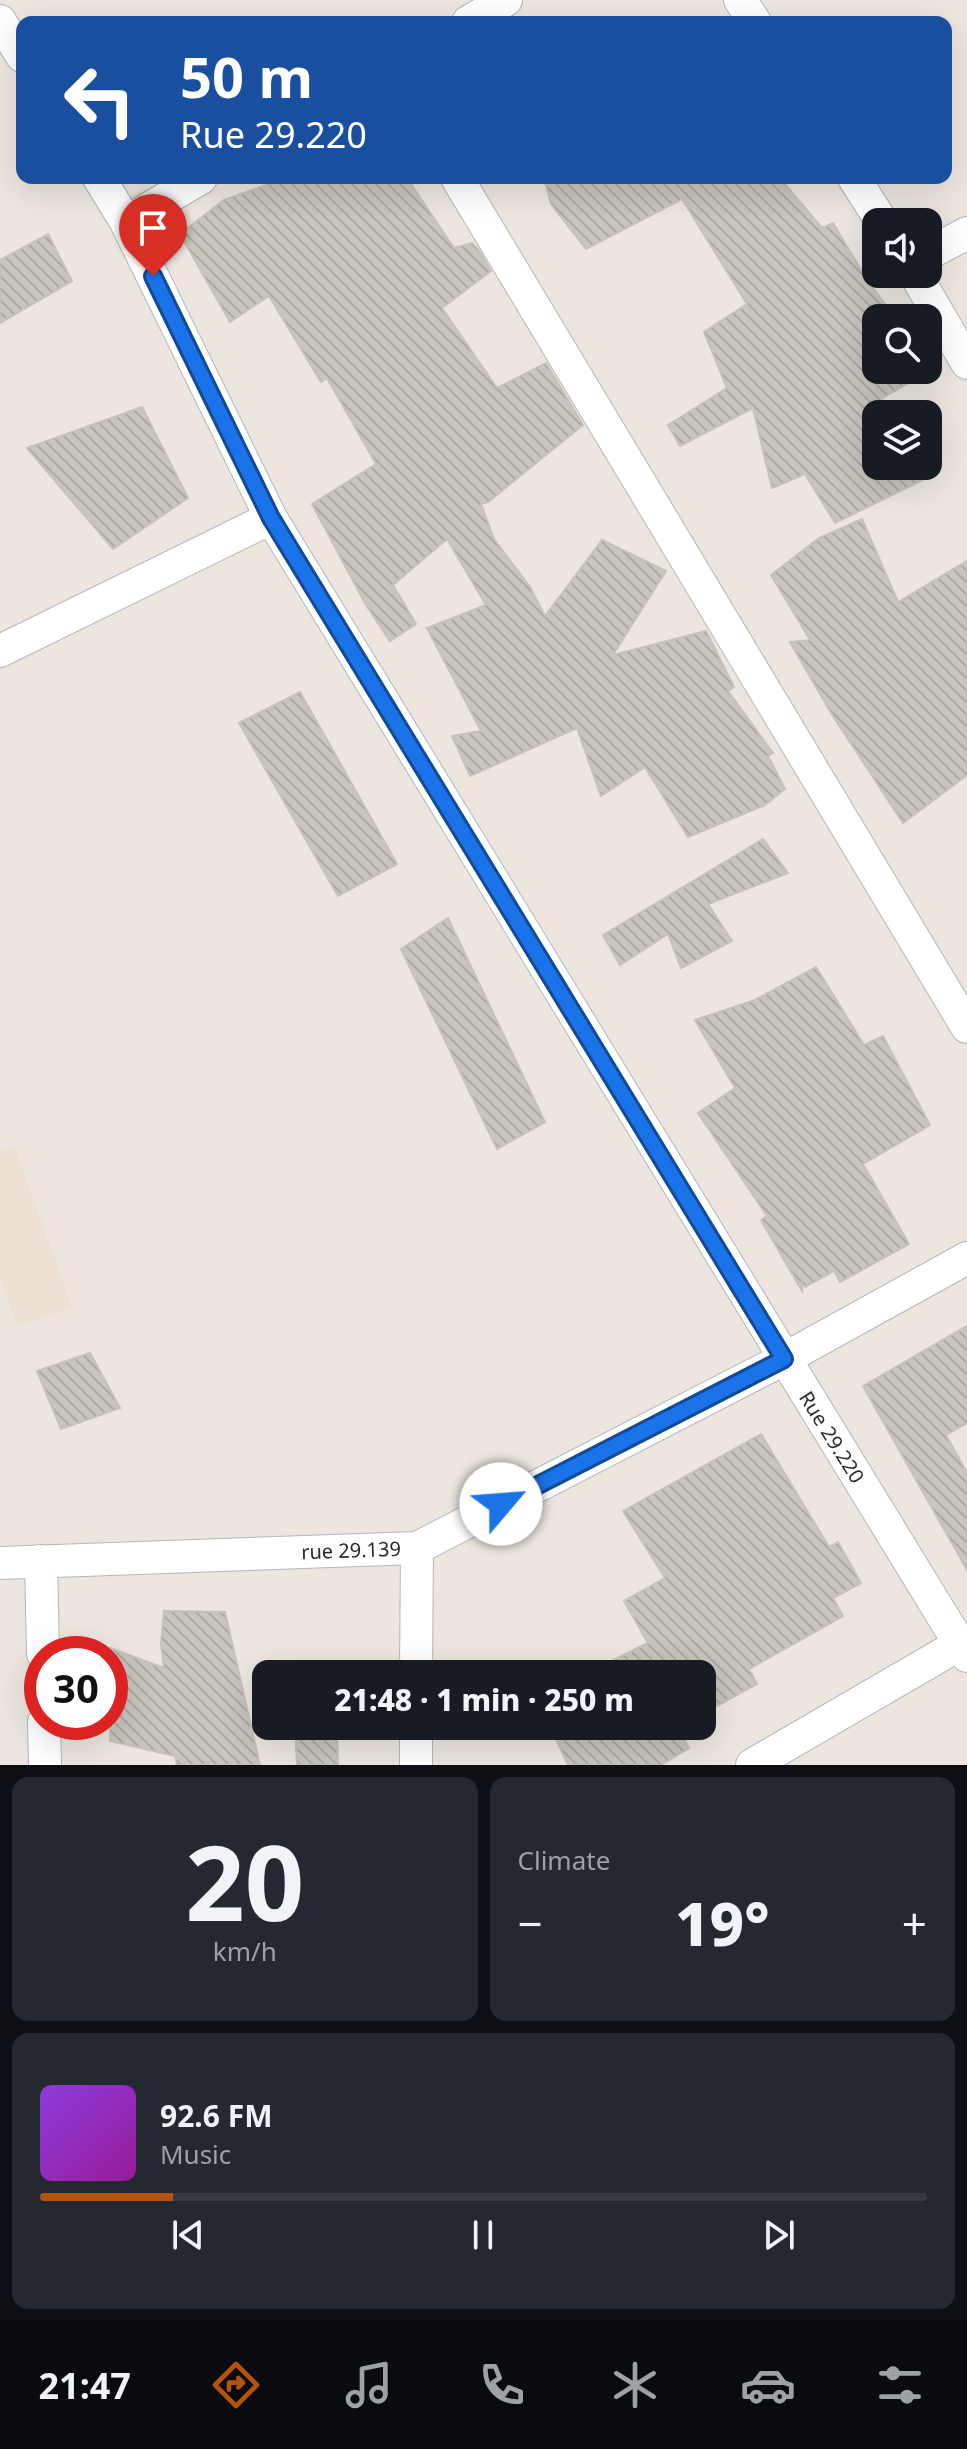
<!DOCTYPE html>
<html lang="en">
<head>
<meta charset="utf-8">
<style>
	:root { --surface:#171b24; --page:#242831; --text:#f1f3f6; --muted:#9ea1a6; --line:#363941; --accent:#b45309 }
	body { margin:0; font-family:"Noto Sans",sans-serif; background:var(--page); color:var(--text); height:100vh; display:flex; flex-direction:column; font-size:30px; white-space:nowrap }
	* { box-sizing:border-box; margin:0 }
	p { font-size:26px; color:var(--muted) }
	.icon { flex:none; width:44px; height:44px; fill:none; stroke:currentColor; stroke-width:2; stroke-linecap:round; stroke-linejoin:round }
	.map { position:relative; height:1765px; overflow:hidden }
	.side { display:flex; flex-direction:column; gap:12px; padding:12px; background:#0d0f14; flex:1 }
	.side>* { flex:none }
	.top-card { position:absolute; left:16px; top:16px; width:936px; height:168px; border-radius:16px; box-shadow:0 8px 32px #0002; background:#1a4fa0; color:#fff; overflow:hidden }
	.tools { position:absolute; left:862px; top:208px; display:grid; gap:16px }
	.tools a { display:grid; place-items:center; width:80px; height:80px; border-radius:16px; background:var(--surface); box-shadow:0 8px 32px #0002; font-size:40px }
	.speed { position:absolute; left:24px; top:1636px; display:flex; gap:16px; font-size:40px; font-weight:700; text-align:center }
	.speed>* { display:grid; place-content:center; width:104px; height:104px; border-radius:50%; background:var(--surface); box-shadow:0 8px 32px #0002; line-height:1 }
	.speed .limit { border:12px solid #d22; background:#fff; color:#111 }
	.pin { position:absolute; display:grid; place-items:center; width:68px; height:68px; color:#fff; margin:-82px -34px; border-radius:50% 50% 50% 0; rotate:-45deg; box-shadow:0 0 8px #0007 }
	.pin .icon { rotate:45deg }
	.me { position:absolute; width:88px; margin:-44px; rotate:63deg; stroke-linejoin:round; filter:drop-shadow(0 0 6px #0008) }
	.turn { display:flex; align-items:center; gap:28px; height:168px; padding:0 32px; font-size:36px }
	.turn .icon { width:104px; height:104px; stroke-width:2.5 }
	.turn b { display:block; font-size:56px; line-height:68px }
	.big { font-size:60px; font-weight:800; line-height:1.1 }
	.side .widget { flex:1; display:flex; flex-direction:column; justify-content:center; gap:12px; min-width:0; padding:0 28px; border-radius:16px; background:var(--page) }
	.side .dial { align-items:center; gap:0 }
	.dial b { font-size:104px; line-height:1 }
	.song { display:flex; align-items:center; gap:24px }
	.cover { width:96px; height:96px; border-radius:12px; background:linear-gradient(135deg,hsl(270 70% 55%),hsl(300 70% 35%)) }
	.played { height:8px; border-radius:4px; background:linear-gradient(90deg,var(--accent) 15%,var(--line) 15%) }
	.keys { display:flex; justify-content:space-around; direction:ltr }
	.heat { display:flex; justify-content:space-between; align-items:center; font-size:44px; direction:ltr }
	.side .tiles { flex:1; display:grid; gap:12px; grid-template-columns:1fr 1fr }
	.widget:last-child { grid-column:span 2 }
	.trip { position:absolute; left:252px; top:1660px; width:464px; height:80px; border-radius:16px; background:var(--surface); box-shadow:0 8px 32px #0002; font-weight:800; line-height:80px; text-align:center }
	.tabs { display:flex; height:128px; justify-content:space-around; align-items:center; background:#090b0e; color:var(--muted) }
	.tabs .icon { width:56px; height:56px }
	.tabs .on { color:var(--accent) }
	.tabs b { font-size:36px; color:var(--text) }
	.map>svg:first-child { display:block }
	.education { fill:#ece1d1 }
	.building { fill:url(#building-back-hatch); stroke:#c7c1b9; stroke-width:2 }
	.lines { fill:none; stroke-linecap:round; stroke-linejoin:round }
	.minor-casing { stroke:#b3b6be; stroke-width:34 }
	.minor { stroke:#fff; stroke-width:32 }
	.route-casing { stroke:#114b97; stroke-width:20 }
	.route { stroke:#1a73e8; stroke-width:14 }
	.labels { text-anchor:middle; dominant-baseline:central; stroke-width:8; stroke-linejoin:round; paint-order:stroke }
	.street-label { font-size:20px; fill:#2c2c2c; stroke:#fff }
</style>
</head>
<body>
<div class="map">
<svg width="967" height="1765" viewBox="0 0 967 1765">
	<defs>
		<pattern id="building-back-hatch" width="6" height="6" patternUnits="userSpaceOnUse" patternTransform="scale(2)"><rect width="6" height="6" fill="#c8c4be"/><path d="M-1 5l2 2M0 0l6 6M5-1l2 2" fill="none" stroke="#aca9a3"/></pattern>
	</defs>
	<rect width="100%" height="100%" fill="#ece6df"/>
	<path class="education" d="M15,1147L72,1307L17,1326L0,1279V1152Z"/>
	<g class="building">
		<path d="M286,178H407L454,248L472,243L478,249L491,271L442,308L497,388L546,363L583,425L488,502L481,504L494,539L530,587L545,616L602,540L666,571L613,655L706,631L734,687L728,691L773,753L768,756L785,789L765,805L688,837L645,767L601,796L577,728L470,776L452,736L481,731L427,628L486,605L447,539L393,585L416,624L390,641L366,605L312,504L376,464L327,378L321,382L269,296L230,322L180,234L224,200Z"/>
		<path d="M544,178H780L822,228L833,223L869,283L896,318H876V370H928V360L934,368L881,399L893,414H876V466H928V461L937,473L835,523L805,474L772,488L753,408L680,446L668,425L727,388L704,332L747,304L682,199L586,249L551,204Z"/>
		<path d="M48,234L72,281L0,323V260Z"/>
		<path d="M142,407L188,498L113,549L27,448Z"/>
		<path d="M862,519L898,602L967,561V775L903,823L831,713L790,642L810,640L771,575L819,538Z"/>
		<path d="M300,692L397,864L338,896L239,723Z"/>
		<path d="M763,839L788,873L708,904L732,941L681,968L668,934L620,965L603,935Z"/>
		<path d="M448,918L545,1122L497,1149L401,949Z"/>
		<path d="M816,967L864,1045L883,1036L930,1125L863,1164L909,1244L840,1282L834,1271L805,1287L802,1283V1291L761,1220L767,1216L698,1113L735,1088L695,1020L755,1000Z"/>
		<path d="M967,1326V1423L946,1435L967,1473V1570L863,1386Z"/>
		<path d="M90,1353L120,1408L61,1429L37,1371Z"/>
		<path d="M761,1434L829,1547L838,1542L861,1583L833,1598L843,1616L749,1669L757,1684L702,1714V1674H585L648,1643L624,1601L665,1578L623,1511Z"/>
		<path d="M164,1611L225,1612L260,1765H177L175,1756L110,1741V1648L164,1668L161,1644Z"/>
		<path d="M550,1726H679L677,1727L689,1748L661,1765H568Z"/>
		<path d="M295,1727L337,1728L338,1765H297Z"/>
	</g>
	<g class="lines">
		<defs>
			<g id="minor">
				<path d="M740,0L755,22"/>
				<path d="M0,21L22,56"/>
				<path d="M468,22L506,0"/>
				<path d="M99,178L126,222L271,518L967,1656"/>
				<path d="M457,178L967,1027"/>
				<path d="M854,178L882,222"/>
				<path d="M126,222L201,178"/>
				<path d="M928,254L967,233"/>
				<path d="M915,274L967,363"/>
				<path d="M0,651L271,518"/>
				<path d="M41,1561L43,1654"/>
				<path d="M0,1563L417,1548L784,1359L967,1258"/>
				<path d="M416,1674L417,1548"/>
				<path d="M44,1722L45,1765"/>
				<path d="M416,1765V1726"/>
				<path d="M752,1765L967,1640"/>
			</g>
		</defs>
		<use href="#minor" class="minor-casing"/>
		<use href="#minor" class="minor"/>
	</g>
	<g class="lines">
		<defs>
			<path id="route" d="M153,276L271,518L784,1359L501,1504"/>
		</defs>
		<use href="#route" class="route-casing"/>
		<use href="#route" class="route"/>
	</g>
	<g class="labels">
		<g class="street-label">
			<text transform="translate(832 1437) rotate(58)">Rue 29.220</text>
			<text transform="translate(351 1550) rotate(-2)">rue 29.139</text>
		</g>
	</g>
</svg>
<div class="tools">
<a><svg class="icon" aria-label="sound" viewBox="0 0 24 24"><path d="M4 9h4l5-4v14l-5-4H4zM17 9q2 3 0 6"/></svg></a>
<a><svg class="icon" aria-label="search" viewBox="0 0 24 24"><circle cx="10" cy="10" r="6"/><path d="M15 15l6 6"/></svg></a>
<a><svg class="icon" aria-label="layers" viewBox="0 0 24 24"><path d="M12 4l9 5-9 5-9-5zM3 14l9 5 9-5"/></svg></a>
</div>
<div class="speed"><div class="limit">30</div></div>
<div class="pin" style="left:153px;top:276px;background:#d93025"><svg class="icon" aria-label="arrive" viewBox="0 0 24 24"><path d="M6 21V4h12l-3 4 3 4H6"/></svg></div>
<svg class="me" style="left:501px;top:1504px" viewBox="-20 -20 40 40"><circle r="19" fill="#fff"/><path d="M0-13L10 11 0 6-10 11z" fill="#1a73e8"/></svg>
<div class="trip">21:48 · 1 min · 250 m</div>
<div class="top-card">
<div class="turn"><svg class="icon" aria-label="left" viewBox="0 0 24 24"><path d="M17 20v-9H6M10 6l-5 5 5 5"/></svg><div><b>50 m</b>Rue 29.220</div></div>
</div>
</div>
<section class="side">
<div class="tiles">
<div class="widget dial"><b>20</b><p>km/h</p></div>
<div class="widget"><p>Climate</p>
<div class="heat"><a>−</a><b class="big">19°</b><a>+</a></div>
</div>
<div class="widget">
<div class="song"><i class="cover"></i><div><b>92.6 FM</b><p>Music</p></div></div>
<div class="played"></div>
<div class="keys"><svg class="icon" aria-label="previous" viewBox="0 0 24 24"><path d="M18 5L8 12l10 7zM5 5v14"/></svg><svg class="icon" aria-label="pause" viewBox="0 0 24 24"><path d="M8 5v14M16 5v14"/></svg><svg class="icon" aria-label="next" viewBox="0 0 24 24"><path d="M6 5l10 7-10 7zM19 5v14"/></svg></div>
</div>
</div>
</section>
<nav class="tabs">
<b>21:47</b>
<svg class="icon on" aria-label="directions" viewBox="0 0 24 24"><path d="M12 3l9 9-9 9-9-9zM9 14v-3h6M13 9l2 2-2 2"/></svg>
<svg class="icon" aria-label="music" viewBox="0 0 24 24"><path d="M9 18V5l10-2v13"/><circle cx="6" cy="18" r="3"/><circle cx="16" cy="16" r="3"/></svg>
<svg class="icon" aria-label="phone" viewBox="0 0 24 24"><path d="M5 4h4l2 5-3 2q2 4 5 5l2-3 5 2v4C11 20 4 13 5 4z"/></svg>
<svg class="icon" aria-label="climate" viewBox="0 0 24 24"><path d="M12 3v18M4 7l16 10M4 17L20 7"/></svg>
<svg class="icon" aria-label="car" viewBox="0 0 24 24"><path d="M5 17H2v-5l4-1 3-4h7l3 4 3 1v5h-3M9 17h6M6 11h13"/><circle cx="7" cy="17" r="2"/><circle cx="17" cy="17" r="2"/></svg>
<svg class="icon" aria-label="filters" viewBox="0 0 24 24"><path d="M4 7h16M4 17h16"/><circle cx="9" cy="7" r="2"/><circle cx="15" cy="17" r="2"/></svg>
</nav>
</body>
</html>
